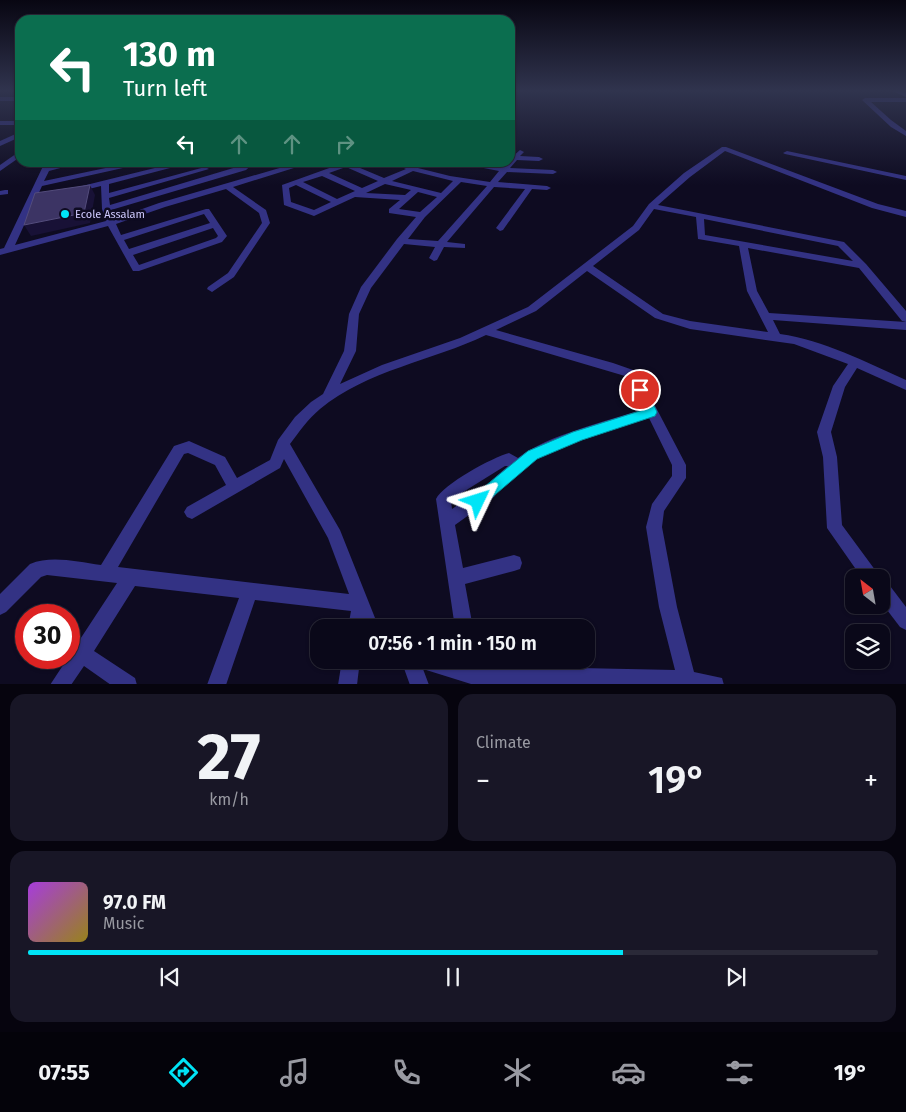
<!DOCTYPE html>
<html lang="en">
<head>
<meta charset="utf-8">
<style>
	:root { --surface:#0a0819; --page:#181626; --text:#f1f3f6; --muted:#999aa2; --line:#2a2938; --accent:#00e4f6 }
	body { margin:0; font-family:"Fira Sans",sans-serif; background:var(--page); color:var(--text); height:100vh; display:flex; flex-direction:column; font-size:19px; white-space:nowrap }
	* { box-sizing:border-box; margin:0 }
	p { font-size:16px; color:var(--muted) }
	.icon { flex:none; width:28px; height:28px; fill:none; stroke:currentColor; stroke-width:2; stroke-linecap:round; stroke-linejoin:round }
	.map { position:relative; height:684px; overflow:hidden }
	.side { display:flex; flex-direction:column; gap:10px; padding:10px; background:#06040e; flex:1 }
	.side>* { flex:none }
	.banner { position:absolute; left:15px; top:15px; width:500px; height:152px; border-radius:15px; box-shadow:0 1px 4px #0004,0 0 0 1px var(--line); background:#0b6e4f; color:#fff; overflow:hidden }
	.needle { width:32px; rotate:329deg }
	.tools { position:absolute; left:845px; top:569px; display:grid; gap:10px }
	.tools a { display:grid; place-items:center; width:45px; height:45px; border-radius:10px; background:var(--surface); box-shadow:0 1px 4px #0004,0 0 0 1px var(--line); font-size:25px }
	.speed { position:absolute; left:15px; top:604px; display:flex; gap:10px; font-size:25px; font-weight:700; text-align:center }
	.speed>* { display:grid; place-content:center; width:65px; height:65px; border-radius:50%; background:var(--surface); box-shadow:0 1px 4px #0004,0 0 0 1px var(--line); line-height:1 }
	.speed .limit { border:8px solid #d22; background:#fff; color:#111 }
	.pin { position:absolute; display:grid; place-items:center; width:42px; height:42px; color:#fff; margin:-21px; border:2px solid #fff; border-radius:50%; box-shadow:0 1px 5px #0007 }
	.me { position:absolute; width:55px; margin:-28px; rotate:49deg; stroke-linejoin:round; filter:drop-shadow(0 0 4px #0008) }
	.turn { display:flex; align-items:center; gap:18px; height:105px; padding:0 25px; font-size:22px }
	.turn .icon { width:65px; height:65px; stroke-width:2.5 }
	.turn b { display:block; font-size:35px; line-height:42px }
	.lanes { display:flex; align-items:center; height:48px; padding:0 25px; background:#0003; justify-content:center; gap:25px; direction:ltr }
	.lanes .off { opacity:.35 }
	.big { font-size:38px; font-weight:600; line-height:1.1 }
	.side .tile { flex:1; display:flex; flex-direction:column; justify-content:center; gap:8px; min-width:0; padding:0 18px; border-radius:15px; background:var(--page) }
	.side .dial { align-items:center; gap:0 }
	.dial b { font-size:65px; line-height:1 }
	.song { display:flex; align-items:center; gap:15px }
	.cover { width:60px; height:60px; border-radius:8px; background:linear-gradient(135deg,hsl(280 70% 55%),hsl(50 70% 35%)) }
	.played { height:5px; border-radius:2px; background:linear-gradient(90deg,var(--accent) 70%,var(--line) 70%) }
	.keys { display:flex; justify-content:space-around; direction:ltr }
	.heat { display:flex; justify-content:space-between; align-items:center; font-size:28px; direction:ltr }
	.side .tiles { flex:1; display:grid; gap:10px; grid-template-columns:1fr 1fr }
	.tile:last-child { grid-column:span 2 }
	.trip { position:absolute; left:310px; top:619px; width:285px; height:50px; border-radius:15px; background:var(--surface); box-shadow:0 1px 4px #0004,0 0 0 1px var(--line); font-weight:600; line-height:50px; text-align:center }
	.dock { display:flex; height:80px; justify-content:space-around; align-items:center; background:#04030a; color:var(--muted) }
	.dock .icon { width:35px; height:35px }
	.dock .selected { color:var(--accent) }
	.dock b { font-size:22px; color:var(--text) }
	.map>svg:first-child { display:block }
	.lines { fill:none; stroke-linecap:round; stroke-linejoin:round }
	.minor { fill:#333284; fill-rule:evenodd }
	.shaded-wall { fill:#181136 }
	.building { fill:#3c3464; stroke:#534c7c }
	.route { fill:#00e4f6; stroke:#0094a0 }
	.poi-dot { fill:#00e4f6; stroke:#0e0b21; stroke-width:2 }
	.labels { text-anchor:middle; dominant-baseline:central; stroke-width:5; stroke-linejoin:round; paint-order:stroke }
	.far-poi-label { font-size:11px; fill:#d0cbff; stroke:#0e0b21; text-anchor:start }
</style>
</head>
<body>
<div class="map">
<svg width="906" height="685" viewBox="0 0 906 685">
	<rect width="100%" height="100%" fill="#0e0b21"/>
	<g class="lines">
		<g class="minor">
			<path d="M890,90H897L906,93V97Z"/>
			<rect x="0" y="97" width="20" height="4"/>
			<path d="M906,98V102H871L891,120L906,131V136L891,127L862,100L865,98Z"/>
			<rect x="0" y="121" width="20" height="4"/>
			<path d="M20,132V137L0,146V141Z"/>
			<path d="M722,147H726L878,204L906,211V217L872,208L725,151L690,177L658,205L844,242L866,264L906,311V322L902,321L859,268L748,248L757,291L769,313L906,322V330L773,320L780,334C824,340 865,362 906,380V390L857,368L845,387L831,432L837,457L842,525L881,578H862L827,528L823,457L817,432L833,386L848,364L794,344L690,329L655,318L587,271L536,311L496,330L613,363L633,370L639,375L686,465V478L664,511L662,527L677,607L694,672L722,678L724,685L471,684L423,669L429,685H410L401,660H453L460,662V660H478L479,666L675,670L659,607L646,527L652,504L672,476V465L649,418L582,440L537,459L506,483L494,497L455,525L463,568L514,555L520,557L522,563L520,569L514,571L465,584L473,628H455L436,499C442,485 493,457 509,453L518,458C547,435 608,421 644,409L630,381L625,376L486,335C432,361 367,370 320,409C308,419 299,432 290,444L340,530L379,628H348L351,611L255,600L226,685H207L239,598L135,586L94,651L135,678L137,685H111L84,666L71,685H50L117,583L47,575L41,577L6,612L0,615V594L30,564C52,555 77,562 101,565L174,446L189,441L225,457L237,478L270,460L278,440L295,417L311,402L323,394L344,351L349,314L361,287L397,239L416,217L389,213V209L400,200L355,197L314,216L284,205L282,185L346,162H358L353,165L384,178L406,169L391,162H402L411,166L416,162H425L418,168L450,176L490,182L499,171L453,162H472L503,167L507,162H510V159L520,150L524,152L520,156L539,157L543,159L539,161L517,160L510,168L553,170L557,172L553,174L507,172L498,182L547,186L551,188L547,190L532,189L503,230L500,231L496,228L525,189L494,187L447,242L465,244V248L444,247L437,260L434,261L429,258L435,247L404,244L371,288L359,314L356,351L340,384L382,365L460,338L528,307L633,226L649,204L684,173ZM346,167L378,181L362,188L329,173ZM413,171L453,181L441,193L392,181ZM322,176L355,191L337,199L303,182ZM461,182L487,186L438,241L408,239L425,217ZM385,184L411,190L405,195L366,193ZM296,185L331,202L314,210L291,202L289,188ZM418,192L437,197L420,212L399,209ZM654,209L696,217L698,239L739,246L747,291L768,332L690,321L663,314L593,266L639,230ZM704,219L838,246L853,261L705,235ZM188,453L215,465L226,485L187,507L184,512L187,517L192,519L280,468L284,459L328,538L349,594L118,567L184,454ZM505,466H508L484,487L452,509L451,501L452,499Z"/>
			<path d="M20,151V157L0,171V165Z"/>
			<path d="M787,151L906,176V180L785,154L783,153Z"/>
			<path d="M45,162H52L51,166L67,162H83L49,171L44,181L134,162H150L42,186L15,245L106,221L102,209L101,186L77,192L73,190L74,188L179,162H193L109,184V193L205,167L209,169L109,198L110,205L240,166L246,162H255L246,170L111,210L114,219L159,203L300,162H313L233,187L266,210L270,223L234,277L212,292L207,289L208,287L228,273L262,223L259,213L226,189L165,207L116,224L121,235L206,209H209L227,236L222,242L139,271H133L108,226L0,255V249L4,248ZM204,214L210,223L129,249L124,240ZM213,228L218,236L216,238L139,265L133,255Z"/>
			<path d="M5,190H8V194L0,195V191Z"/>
			<path d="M881,580L887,582L906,607V630L900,627L881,602Z"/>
			<path d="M342,660H360L357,685H338Z"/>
		</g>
	</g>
	<path class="shaded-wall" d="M90,185L95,195L90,223L31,236L24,225Z"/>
	<path class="building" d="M90,185L84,213L24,225L35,193Z"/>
	<linearGradient id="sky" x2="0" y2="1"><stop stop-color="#080612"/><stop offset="0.49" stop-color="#30344e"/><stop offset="1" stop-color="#30344e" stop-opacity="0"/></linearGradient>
	<rect width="906" height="185" fill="url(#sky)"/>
	<path class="route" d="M640,385L645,386L657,412L655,416L582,440L537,459L483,505L478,507L473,505L471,501L473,496L528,451L573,432L643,410L634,390Z"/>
	<circle class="poi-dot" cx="65" cy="214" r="5"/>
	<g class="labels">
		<g class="far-poi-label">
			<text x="75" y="214">Ecole Assalam</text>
		</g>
	</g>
</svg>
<div class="tools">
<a><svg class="needle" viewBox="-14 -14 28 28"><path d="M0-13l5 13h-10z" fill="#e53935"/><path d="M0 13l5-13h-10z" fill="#999aa2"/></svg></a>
<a><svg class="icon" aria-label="layers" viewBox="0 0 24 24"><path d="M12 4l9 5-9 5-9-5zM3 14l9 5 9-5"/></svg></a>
</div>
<div class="speed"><div class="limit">30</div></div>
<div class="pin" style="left:640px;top:390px;background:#d93025"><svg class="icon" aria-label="arrive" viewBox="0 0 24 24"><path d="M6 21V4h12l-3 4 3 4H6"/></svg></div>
<svg class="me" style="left:478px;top:501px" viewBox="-20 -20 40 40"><path d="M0-17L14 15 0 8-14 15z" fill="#00e4f6" stroke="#fff" stroke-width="4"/></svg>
<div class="trip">07:56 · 1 min · 150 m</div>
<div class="banner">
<div class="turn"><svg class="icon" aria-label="left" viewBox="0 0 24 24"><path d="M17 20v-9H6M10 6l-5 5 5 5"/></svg><div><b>130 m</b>Turn left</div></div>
<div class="lanes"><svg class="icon" aria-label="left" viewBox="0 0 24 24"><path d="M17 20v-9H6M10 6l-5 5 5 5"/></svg><svg class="icon off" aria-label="ahead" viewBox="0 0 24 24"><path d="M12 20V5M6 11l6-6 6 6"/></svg><svg class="icon off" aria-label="ahead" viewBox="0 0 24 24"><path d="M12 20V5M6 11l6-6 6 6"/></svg><svg class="icon off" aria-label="right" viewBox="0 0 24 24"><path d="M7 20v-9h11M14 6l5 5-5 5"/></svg></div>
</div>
</div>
<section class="side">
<div class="tiles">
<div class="tile dial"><b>27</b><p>km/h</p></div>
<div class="tile"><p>Climate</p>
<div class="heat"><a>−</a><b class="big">19°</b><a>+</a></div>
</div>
<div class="tile">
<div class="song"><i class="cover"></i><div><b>97.0 FM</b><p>Music</p></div></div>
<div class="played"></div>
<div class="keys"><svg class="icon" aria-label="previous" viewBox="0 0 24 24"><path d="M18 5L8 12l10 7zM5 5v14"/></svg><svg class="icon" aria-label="pause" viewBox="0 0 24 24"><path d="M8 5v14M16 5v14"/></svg><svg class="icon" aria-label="next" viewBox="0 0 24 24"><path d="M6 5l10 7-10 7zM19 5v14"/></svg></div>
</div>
</div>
</section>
<nav class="dock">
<b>07:55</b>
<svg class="icon selected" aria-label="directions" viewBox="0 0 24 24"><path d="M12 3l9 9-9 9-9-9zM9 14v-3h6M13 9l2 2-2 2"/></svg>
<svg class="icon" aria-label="music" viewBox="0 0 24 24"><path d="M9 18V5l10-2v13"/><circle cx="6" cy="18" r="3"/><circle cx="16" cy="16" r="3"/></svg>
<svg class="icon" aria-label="phone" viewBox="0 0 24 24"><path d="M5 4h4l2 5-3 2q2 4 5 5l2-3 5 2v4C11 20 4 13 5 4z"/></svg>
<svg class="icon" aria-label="climate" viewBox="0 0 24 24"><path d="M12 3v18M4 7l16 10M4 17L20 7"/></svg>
<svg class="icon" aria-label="car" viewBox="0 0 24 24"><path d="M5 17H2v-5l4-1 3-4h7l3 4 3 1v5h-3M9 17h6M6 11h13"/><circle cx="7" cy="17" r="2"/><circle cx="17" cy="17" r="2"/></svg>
<svg class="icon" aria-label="filters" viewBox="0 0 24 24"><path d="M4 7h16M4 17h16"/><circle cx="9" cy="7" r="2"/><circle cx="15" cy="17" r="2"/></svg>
<b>19°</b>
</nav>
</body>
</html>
